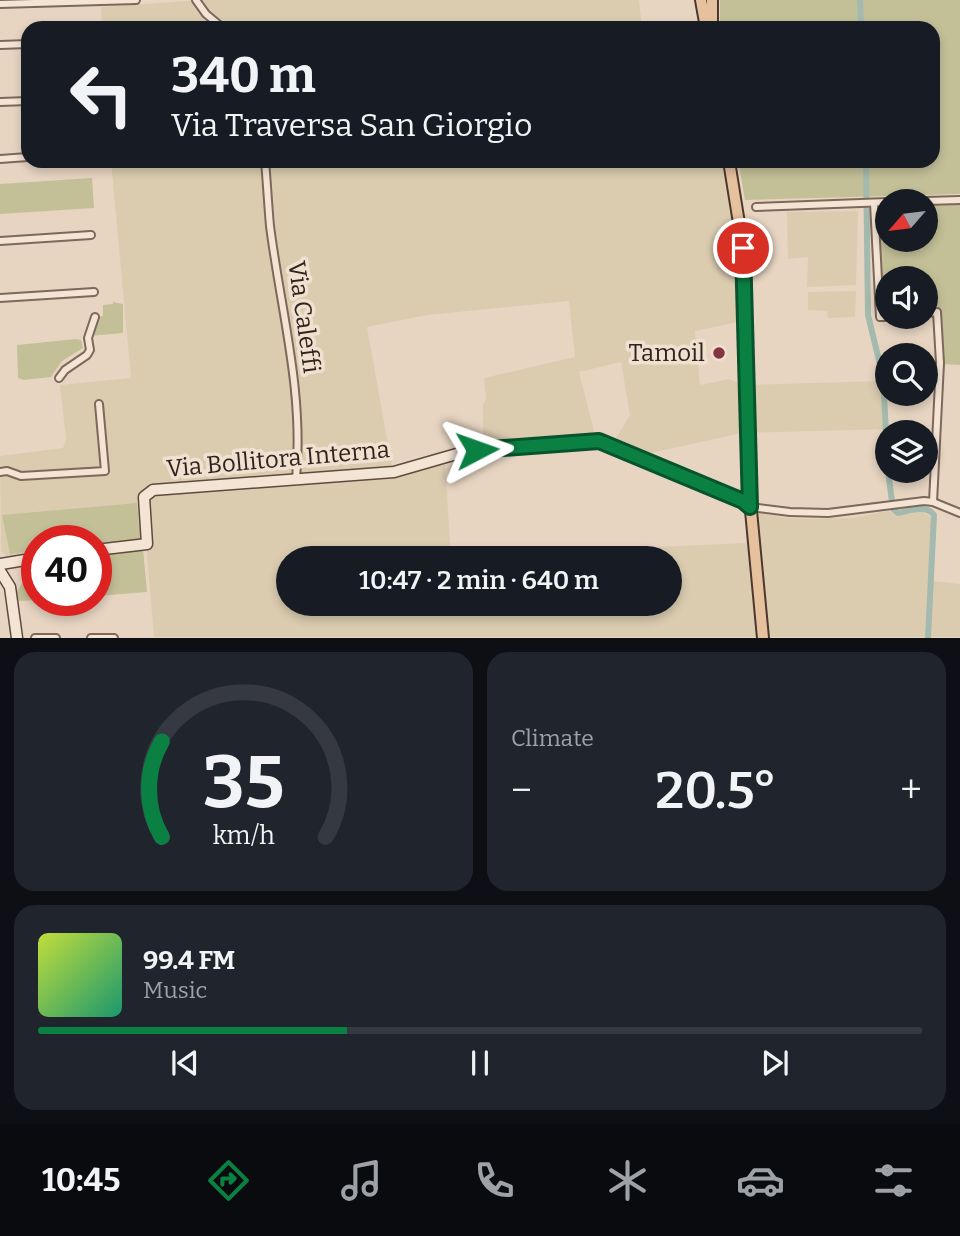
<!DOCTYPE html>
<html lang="en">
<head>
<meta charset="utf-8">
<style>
	:root { --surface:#171b24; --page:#20242c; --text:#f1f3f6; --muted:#9ea1a6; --line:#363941; --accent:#0b8043 }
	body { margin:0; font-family:Bitter,serif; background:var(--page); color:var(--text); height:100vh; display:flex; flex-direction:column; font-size:26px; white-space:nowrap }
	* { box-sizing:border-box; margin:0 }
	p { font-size:23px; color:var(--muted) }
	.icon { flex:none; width:38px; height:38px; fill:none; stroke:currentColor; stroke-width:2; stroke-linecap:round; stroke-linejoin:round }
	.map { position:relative; height:638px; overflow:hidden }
	.panel { display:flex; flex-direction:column; gap:14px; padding:14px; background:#0d0f14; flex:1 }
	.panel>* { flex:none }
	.hud { position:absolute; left:21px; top:21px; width:919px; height:147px; border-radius:21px; box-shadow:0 4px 10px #0003; background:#171b24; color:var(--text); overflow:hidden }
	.needle { width:46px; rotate:242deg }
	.fabs { position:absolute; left:875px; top:189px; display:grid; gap:14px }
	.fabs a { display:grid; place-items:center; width:63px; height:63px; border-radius:50%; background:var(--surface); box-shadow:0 4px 10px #0003; font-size:35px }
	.speed { position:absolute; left:21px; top:525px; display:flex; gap:14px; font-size:35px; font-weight:700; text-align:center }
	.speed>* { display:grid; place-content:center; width:91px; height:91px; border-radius:50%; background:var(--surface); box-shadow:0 4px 10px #0003; line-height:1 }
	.speed .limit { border:10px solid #d22; background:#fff; color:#111 }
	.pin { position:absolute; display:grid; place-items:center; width:60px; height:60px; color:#fff; margin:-30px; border:4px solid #fff; border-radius:50%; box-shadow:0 2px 7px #0007 }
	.me { position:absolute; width:77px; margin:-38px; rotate:86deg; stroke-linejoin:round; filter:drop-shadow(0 0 5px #0008) }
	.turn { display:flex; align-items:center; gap:24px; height:147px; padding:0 35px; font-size:32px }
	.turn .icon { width:91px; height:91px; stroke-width:2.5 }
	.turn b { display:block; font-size:49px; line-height:60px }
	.big { font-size:52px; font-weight:600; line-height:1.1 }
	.panel .widget { flex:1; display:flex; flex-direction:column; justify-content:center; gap:10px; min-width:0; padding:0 24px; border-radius:21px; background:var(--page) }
	.panel .dial { align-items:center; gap:0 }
	.dial svg { height:182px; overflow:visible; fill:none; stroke:var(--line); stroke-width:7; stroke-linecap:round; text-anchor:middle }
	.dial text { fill:var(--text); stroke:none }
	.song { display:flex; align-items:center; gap:21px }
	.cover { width:84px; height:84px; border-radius:10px; background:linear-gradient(135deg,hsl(70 70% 55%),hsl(160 70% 35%)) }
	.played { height:7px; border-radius:4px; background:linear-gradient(90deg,var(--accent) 35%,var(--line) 35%) }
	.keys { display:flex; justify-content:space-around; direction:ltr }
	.heat { display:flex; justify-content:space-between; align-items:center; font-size:38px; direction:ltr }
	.panel .tiles { flex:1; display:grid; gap:14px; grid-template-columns:1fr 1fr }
	.widget:last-child { grid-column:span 2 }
	.trip { position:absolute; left:276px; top:546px; width:406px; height:70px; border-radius:35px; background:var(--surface); box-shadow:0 4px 10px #0003; font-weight:600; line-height:70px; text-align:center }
	.tabs { display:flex; height:112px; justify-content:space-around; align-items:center; background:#090b0e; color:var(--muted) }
	.tabs .icon { width:49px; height:49px }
	.tabs .on { color:var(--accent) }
	.tabs b { font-size:32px; color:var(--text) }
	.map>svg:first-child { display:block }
	.farmland { fill:#dbccb0; fill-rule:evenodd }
	.green { fill:#c3c098 }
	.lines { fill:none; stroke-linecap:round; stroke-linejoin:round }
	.canal { stroke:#a4baaf; stroke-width:6 }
	.street-casing { stroke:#7e675b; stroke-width:10 }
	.secondary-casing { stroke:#60493f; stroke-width:13 }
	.primary-casing { stroke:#4d372f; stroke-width:14 }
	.street { stroke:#f3e4d4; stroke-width:6 }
	.secondary { stroke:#f3e4d4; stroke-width:10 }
	.primary { stroke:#e6c19e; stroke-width:10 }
	.route-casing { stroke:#07532c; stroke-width:18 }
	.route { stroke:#0b8043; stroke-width:12 }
	.poi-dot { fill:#853444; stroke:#f0e0d0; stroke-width:2.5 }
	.labels { text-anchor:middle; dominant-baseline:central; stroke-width:7; stroke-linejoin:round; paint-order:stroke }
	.street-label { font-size:24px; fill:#30231e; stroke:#f0e0d0 }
	.poi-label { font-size:24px; fill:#30231e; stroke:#f0e0d0; text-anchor:end }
</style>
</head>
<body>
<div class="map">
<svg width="960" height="638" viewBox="0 0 960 638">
	<rect width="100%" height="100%" fill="#e7d5c2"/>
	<g class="farmland">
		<path d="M202,0H639L642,28H102L101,7Z"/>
		<path d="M111,161H723L735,237L738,322L695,331L700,385L729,379L743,385L881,381L887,429L742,433L642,455L614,442L630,415L621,362L579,372L594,431L586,445L473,455L445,464L451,556L746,543V510L785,518L808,519L852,518L888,511L899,515L923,512L930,516L934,527L932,581L960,584V637H154L146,544L96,549V541H37V555L10,559L1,551L0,456L63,448L66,439L60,385L131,378ZM569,301L575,357L484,378L486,398L483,405V439L392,467L367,327L427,315ZM289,558H670V604H289Z"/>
		<path d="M858,211L856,285L807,287L808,257L788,259L787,212Z"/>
		<path d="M856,291L855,317L828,318L827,311L808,310V292Z"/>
	</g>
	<g class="green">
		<path d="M720,0H960V194L745,200L738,161H933V28H720Z"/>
		<path d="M92,178L94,208L0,214V184Z"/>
		<path d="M960,202V365L943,364L940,308L926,309V278H887V313H882L879,206L887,205V240H926V203Z"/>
		<path d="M113,302L123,304V333L89,336L98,317L103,316V305L113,304Z"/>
		<path d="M76,339L81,340L83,348L62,361L51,377L24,380L18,378L17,345Z"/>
		<path d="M137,503L140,539L96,544V541H37V551L10,554L2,515Z"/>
		<path d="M143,549L147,592L96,596V555Z"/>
		<path d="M35,562L37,600L18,601L16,593Z"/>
	</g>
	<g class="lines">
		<g class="canal">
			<path d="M860,0L861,28"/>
			<path d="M866,161L868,315L883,377L887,451"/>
			<path d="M888,471L893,509L898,513C910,511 926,504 934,515L928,638"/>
		</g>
		<defs>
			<g id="street">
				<path d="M196,0L206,14L223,28"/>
				<path d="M0,4L136,0"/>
				<path d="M0,45L28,44"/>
				<path d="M0,102L28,101"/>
				<path d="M0,159L28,157"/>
				<path d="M265,161C267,183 268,204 270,226C281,312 304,391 296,479"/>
				<path d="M926,201L960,200"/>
				<path d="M874,203L880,317H887"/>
				<path d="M756,207L887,202"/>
				<path d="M0,241L91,235"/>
				<path d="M0,298L94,292"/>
				<path d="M926,313L937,312L940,363L933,502"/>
				<path d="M59,378L65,370L87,355L90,350L88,338L95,317"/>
				<path d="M0,472L7,471L21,476L105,471L99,404"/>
				<path d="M750,507L790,512L828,513L924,501L933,502L960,513"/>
				<path d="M35,638H56"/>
				<path d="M91,638H114"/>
			</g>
			<g id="secondary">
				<path d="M96,550L147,544L144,497L153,490L394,472L467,451L599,441L743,501L750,507"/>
				<path d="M1,564L37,558"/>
				<path d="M0,571L10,587L17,638"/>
			</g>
			<g id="primary">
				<path d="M701,0L706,28"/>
				<path d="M712,0V28"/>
				<path d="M729,161L743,248L750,500L763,638"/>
			</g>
		</defs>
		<use href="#street" class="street-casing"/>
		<use href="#secondary" class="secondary-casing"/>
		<use href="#primary" class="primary-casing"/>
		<use href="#street" class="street"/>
		<use href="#secondary" class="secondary"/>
		<use href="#primary" class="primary"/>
	</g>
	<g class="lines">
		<defs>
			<path id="route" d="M477,450L599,441L743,501L750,507L743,248"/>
		</defs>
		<use href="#route" class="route-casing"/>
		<use href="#route" class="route"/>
	</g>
	<circle class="poi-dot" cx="719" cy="353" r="7"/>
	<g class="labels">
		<g class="street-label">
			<text transform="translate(304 317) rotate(82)">Via Caleffi</text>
			<text transform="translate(278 459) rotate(-5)">Via Bollitora Interna</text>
		</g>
		<g class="poi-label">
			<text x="705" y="353">Tamoil</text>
		</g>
	</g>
</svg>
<div class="fabs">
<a><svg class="needle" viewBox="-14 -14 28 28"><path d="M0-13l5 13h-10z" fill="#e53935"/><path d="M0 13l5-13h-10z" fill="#9ea1a6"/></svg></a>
<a><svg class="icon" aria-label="sound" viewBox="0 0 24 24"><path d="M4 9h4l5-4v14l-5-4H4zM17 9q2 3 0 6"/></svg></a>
<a><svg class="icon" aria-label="search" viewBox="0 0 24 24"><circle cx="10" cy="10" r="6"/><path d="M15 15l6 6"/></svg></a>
<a><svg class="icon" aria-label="layers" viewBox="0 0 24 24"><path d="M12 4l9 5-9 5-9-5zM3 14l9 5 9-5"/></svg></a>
</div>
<div class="speed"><div class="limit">40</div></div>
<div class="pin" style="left:743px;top:248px;background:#d93025"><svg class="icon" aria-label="arrive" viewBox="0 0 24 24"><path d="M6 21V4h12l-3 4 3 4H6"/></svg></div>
<svg class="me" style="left:477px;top:450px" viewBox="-20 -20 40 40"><path d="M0-17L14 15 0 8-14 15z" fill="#0b8043" stroke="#fff" stroke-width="4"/></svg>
<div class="trip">10:47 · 2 min · 640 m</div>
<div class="hud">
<div class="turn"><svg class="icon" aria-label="left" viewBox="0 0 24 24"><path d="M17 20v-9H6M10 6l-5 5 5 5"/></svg><div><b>340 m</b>Via Traversa San Giorgio</div></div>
</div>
</div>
<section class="panel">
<div class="tiles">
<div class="widget dial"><svg viewBox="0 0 100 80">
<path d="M14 69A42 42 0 1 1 86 69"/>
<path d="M14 69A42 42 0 0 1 14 27" stroke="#0b8043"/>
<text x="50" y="56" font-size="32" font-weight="700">35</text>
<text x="50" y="72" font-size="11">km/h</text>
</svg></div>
<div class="widget"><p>Climate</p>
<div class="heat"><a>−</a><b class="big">20.5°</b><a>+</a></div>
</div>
<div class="widget">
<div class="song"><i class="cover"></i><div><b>99.4 FM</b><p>Music</p></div></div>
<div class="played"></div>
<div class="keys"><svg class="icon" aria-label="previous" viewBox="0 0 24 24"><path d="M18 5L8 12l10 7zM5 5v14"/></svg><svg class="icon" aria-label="pause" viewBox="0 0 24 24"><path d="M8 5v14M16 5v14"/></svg><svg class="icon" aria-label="next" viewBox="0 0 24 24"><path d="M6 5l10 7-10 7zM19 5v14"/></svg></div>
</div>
</div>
</section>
<nav class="tabs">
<b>10:45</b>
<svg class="icon on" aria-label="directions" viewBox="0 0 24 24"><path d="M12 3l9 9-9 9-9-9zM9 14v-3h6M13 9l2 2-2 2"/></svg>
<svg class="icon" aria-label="music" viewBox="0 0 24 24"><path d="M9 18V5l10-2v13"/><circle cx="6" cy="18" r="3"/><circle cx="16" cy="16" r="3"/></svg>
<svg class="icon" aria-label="phone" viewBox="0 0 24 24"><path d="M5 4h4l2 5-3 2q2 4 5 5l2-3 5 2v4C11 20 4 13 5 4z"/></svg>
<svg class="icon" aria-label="climate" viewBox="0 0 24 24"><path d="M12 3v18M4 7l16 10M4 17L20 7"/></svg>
<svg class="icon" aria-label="car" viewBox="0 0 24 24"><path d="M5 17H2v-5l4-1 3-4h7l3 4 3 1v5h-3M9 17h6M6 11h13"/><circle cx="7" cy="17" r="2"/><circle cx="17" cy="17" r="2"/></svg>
<svg class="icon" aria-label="filters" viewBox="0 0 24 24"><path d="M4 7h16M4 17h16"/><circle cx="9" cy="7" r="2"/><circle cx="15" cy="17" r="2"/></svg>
</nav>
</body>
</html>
